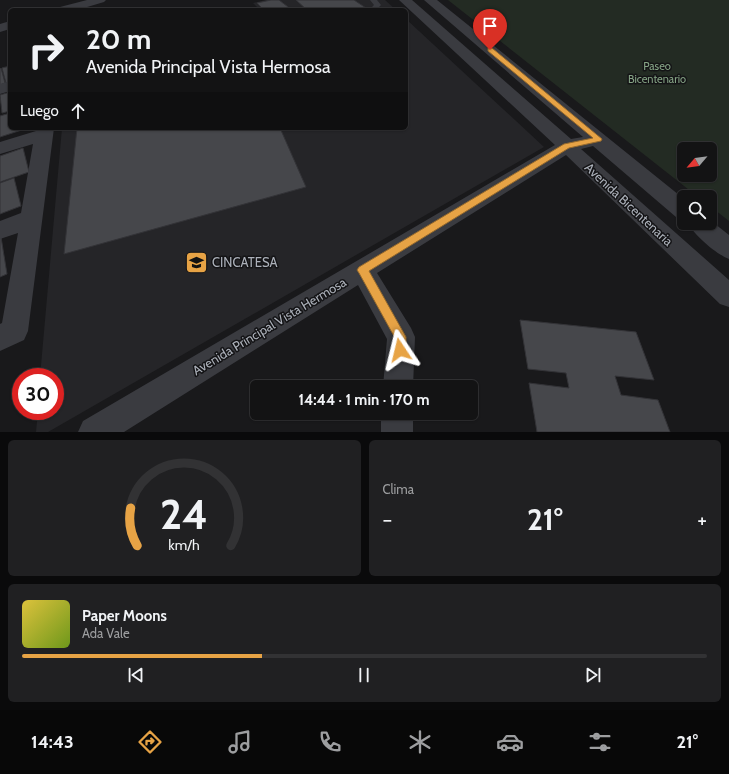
<!DOCTYPE html>
<html lang="es">
<head>
<meta charset="utf-8">
<style>
	:root { --surface:#131314; --page:#202022; --text:#f1f3f6; --muted:#9d9ea0; --line:#323234; --accent:#e7a345 }
	body { margin:0; font-family:Cabin,sans-serif; background:var(--page); color:var(--text); height:100vh; display:flex; flex-direction:column; font-size:15px; white-space:nowrap }
	* { box-sizing:border-box; margin:0 }
	p { font-size:13px; color:var(--muted) }
	.icon { flex:none; width:22px; height:22px; fill:none; stroke:currentColor; stroke-width:2; stroke-linecap:round; stroke-linejoin:round }
	.map { position:relative; height:432px; overflow:hidden }
	.sheet { display:flex; flex-direction:column; gap:8px; padding:8px; background:#0a0a0b; flex:1 }
	.sheet>* { flex:none }
	.guide { position:absolute; left:8px; top:8px; width:400px; height:122px; border-radius:6px; box-shadow:0 1px 3px #0004,0 0 0 1px var(--line); background:#131314; color:var(--text); overflow:hidden }
	.needle { width:26px; rotate:241deg }
	.tools { position:absolute; left:677px; top:142px; display:grid; gap:8px }
	.tools a { display:grid; place-items:center; width:40px; height:40px; border-radius:6px; background:var(--surface); box-shadow:0 1px 3px #0004,0 0 0 1px var(--line); font-size:20px }
	.speed { position:absolute; left:12px; top:368px; display:flex; gap:8px; font-size:20px; font-weight:700; text-align:center }
	.speed>* { display:grid; place-content:center; width:52px; height:52px; border-radius:50%; background:var(--surface); box-shadow:0 1px 3px #0004,0 0 0 1px var(--line); line-height:1 }
	.speed .limit { border:6px solid #d22; background:#fff; color:#111 }
	.pin { position:absolute; display:grid; place-items:center; width:34px; height:34px; color:#fff; margin:-41px -17px; border-radius:50% 50% 50% 0; rotate:-45deg; box-shadow:0 0 4px #0007 }
	.pin .icon { rotate:45deg }
	.me { position:absolute; width:44px; margin:-22px; rotate:350deg; stroke-linejoin:round; filter:drop-shadow(0 0 3px #0008) }
	.turn { display:flex; align-items:center; gap:14px; height:84px; padding:0 12px; font-size:18px }
	.turn .icon { width:52px; height:52px; stroke-width:2.5 }
	.turn b { display:block; font-size:28px; line-height:34px }
	.then { display:flex; align-items:center; height:38px; padding:0 12px; background:#0003; gap:8px; font-size:15px }
	.big { font-size:30px; font-weight:800; line-height:1.1 }
	.sheet .card { flex:1; display:flex; flex-direction:column; justify-content:center; gap:6px; min-width:0; padding:0 14px; border-radius:6px; background:var(--page) }
	.sheet .dial { align-items:center; gap:0 }
	.dial svg { height:104px; overflow:visible; fill:none; stroke:var(--line); stroke-width:7; stroke-linecap:round; text-anchor:middle }
	.dial text { fill:var(--text); stroke:none }
	.song { display:flex; align-items:center; gap:12px }
	.cover { width:48px; height:48px; border-radius:6px; background:linear-gradient(135deg,hsl(50 70% 55%),hsl(80 70% 35%)) }
	.played { height:4px; border-radius:2px; background:linear-gradient(90deg,var(--accent) 35%,var(--line) 35%) }
	.keys { display:flex; justify-content:space-around; direction:ltr }
	.heat { display:flex; justify-content:space-between; align-items:center; font-size:22px; direction:ltr }
	.sheet .tiles { flex:1; display:grid; gap:8px; grid-template-columns:1fr 1fr }
	.card:last-child { grid-column:span 2 }
	.trip { position:absolute; left:250px; top:380px; width:228px; height:40px; border-radius:6px; background:var(--surface); box-shadow:0 1px 3px #0004,0 0 0 1px var(--line); font-weight:800; line-height:40px; text-align:center }
	.dock { display:flex; height:64px; justify-content:space-around; align-items:center; background:#080808; color:var(--muted) }
	.dock .icon { width:28px; height:28px }
	.dock .current { color:var(--accent) }
	.dock b { font-size:18px; color:var(--text) }
	.map>svg:first-child { display:block }
	.built { fill:#252528 }
	.green { fill:#232b23; fill-rule:evenodd }
	.building { fill:#46474b; stroke:#333337 }
	.lines { fill:none; stroke-linecap:round; stroke-linejoin:round }
	.service { fill:#3a3b40; fill-rule:evenodd }
	.minor { fill:#3a3b40; fill-rule:evenodd }
	.route { fill:#e7a345; stroke:#966a2d }
	.labels { text-anchor:middle; dominant-baseline:central; stroke-width:3; stroke-linejoin:round; paint-order:stroke }
	.far-park-label { font-size:11px; fill:#85a385; stroke:#141416 }
	.street-label { font-size:13px; fill:#acb1ba; stroke:#141416 }
	.poi-label { font-size:13px; fill:#acb1ba; stroke:#141416; text-anchor:start }
</style>
</head>
<body>
<div class="map">
<svg width="729" height="432" viewBox="0 0 729 432">
	<rect width="100%" height="100%" fill="#19191b"/>
	<g class="built">
		<path d="M266,0H385L396,10H260L253,3Z"/>
		<path d="M406,19L544,147L48,432H36L38,411H55V377H40L62,128H406Z"/>
	</g>
	<path class="green" d="M448,0H729V221L710,206V197H698ZM684,149H710V175H684Z"/>
	<g class="building">
		<path d="M271,0H279L292,10H264L257,3Z"/>
		<path d="M296,0H354L369,10H307Z"/>
		<path d="M10,66V82L6,83L2,68Z"/>
		<path d="M1,68L5,83L0,85V69Z"/>
		<path d="M10,92V111L2,113L0,95Z"/>
		<path d="M10,113V128H28L0,137V116Z"/>
		<path d="M77,128H280L306,187L64,254Z"/>
		<path d="M23,148L29,172L0,182V156Z"/>
		<path d="M14,178L21,206L0,214V183Z"/>
		<path d="M1,237L7,274L0,277V238Z"/>
		<path d="M520,320L636,332L654,380L615,376L621,395L658,400L670,432H537L529,383L569,388L566,373L528,369Z"/>
	</g>
	<g class="lines">
		<path class="service" d="M370,0H377L381,5L376,10H369L374,5Z"/>
		<g class="minor">
			<path d="M87,0H106L104,2L77,10H58L60,7Z"/>
			<path d="M399,0H412L571,139L583,137L424,0H437L684,199V219L676,217L593,146L581,149L729,280V307L720,304L566,155L377,273L411,328L415,337L413,387H383L387,339L358,285L124,432H78L83,421L555,145Z"/>
			<path d="M10,21V29L0,32V24Z"/>
			<path d="M10,81V91L0,94V84Z"/>
			<path d="M36,128H54L28,331L24,340L0,351V324L2,323L18,233L0,239V221L21,213L33,144L0,154V142L36,131Z"/>
			<path d="M710,220L729,235V259C716,254 694,235 688,223H710Z"/>
			<rect x="381" y="413" width="32" height="19"/>
		</g>
	</g>
	<path class="route" d="M488,48H492L602,139L601,141L569,148L369,271L406,337V350L404,354L400,355L396,354L394,350L395,338L359,273L357,270L359,267L564,144L593,138L488,51Z"/>
	<defs>
		<symbol id="school-square" viewBox="-11 -11 22 22"><rect x="-9" y="-9" width="18" height="18" rx="4" fill="#e7a345" stroke="#141416"/><path d="M0-5L7-2L0 1L-7-2ZM-4 1L0 2.5L4 1V4Q0 6-4 4Z" fill="#111"/></symbol>
	</defs>
	<g fill-rule="evenodd">
		<use href="#school-square" x="184" y="250" width="25" height="25"/>
	</g>
	<g class="labels">
		<g class="far-park-label">
			<text x="657" y="66">Paseo<tspan x="657" dy="13">Bicentenario</tspan></text>
		</g>
		<g class="street-label">
			<text transform="translate(629 204) rotate(43)">Avenida Bicentenaria</text>
			<text transform="translate(269 326) rotate(-31)">Avenida Principal Vista Hermosa</text>
		</g>
		<g class="poi-label">
			<text x="212" y="262">CINCATESA</text>
		</g>
	</g>
</svg>
<div class="tools">
<a><svg class="needle" viewBox="-14 -14 28 28"><path d="M0-13l5 13h-10z" fill="#e53935"/><path d="M0 13l5-13h-10z" fill="#9d9ea0"/></svg></a>
<a><svg class="icon" aria-label="search" viewBox="0 0 24 24"><circle cx="10" cy="10" r="6"/><path d="M15 15l6 6"/></svg></a>
</div>
<div class="speed"><div class="limit">30</div></div>
<div class="pin" style="left:490px;top:50px;background:#d93025"><svg class="icon" aria-label="arrive" viewBox="0 0 24 24"><path d="M6 21V4h12l-3 4 3 4H6"/></svg></div>
<svg class="me" style="left:400px;top:350px" viewBox="-20 -20 40 40"><path d="M0-17L14 15 0 8-14 15z" fill="#e7a345" stroke="#fff" stroke-width="4"/></svg>
<div class="trip">14:44 · 1 min · 170 m</div>
<div class="guide">
<div class="turn"><svg class="icon" aria-label="right" viewBox="0 0 24 24"><path d="M7 20v-9h11M14 6l5 5-5 5"/></svg><div><b>20 m</b>Avenida Principal Vista Hermosa</div></div>
<div class="then">Luego<svg class="icon" aria-label="ahead" viewBox="0 0 24 24"><path d="M12 20V5M6 11l6-6 6 6"/></svg></div>
</div>
</div>
<section class="sheet">
<div class="tiles">
<div class="card dial"><svg viewBox="0 0 100 80">
<path d="M14 69A42 42 0 1 1 86 69"/>
<path d="M14 69A42 42 0 0 1 9 40" stroke="#e7a345"/>
<text x="50" y="56" font-size="32" font-weight="700">24</text>
<text x="50" y="72" font-size="11">km/h</text>
</svg></div>
<div class="card"><p>Clima</p>
<div class="heat"><a>−</a><b class="big">21°</b><a>+</a></div>
</div>
<div class="card">
<div class="song"><i class="cover"></i><div><b>Paper Moons</b><p>Ada Vale</p></div></div>
<div class="played"></div>
<div class="keys"><svg class="icon" aria-label="previous" viewBox="0 0 24 24"><path d="M18 5L8 12l10 7zM5 5v14"/></svg><svg class="icon" aria-label="pause" viewBox="0 0 24 24"><path d="M8 5v14M16 5v14"/></svg><svg class="icon" aria-label="next" viewBox="0 0 24 24"><path d="M6 5l10 7-10 7zM19 5v14"/></svg></div>
</div>
</div>
</section>
<nav class="dock">
<b>14:43</b>
<svg class="icon current" aria-label="directions" viewBox="0 0 24 24"><path d="M12 3l9 9-9 9-9-9zM9 14v-3h6M13 9l2 2-2 2"/></svg>
<svg class="icon" aria-label="music" viewBox="0 0 24 24"><path d="M9 18V5l10-2v13"/><circle cx="6" cy="18" r="3"/><circle cx="16" cy="16" r="3"/></svg>
<svg class="icon" aria-label="phone" viewBox="0 0 24 24"><path d="M5 4h4l2 5-3 2q2 4 5 5l2-3 5 2v4C11 20 4 13 5 4z"/></svg>
<svg class="icon" aria-label="climate" viewBox="0 0 24 24"><path d="M12 3v18M4 7l16 10M4 17L20 7"/></svg>
<svg class="icon" aria-label="car" viewBox="0 0 24 24"><path d="M5 17H2v-5l4-1 3-4h7l3 4 3 1v5h-3M9 17h6M6 11h13"/><circle cx="7" cy="17" r="2"/><circle cx="17" cy="17" r="2"/></svg>
<svg class="icon" aria-label="filters" viewBox="0 0 24 24"><path d="M4 7h16M4 17h16"/><circle cx="9" cy="7" r="2"/><circle cx="15" cy="17" r="2"/></svg>
<b>21°</b>
</nav>
</body>
</html>
